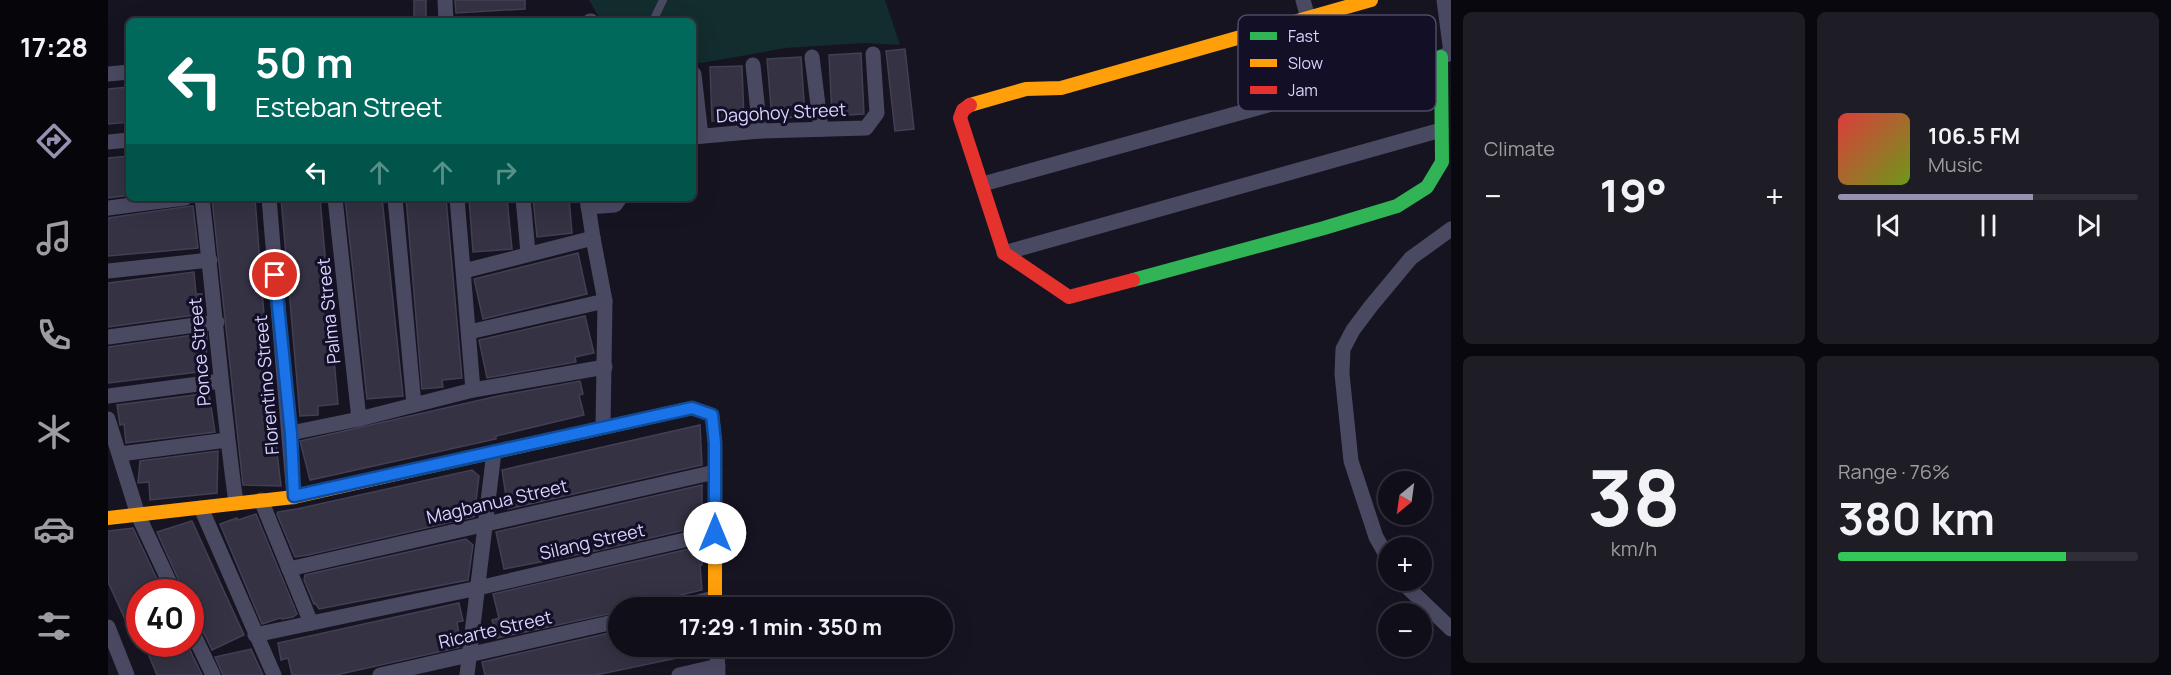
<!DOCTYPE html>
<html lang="en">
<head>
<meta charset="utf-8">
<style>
	:root { --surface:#100f19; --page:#1e1d26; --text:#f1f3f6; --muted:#9c9ca2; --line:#302f38; --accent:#9591b1 }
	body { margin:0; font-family:Manrope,sans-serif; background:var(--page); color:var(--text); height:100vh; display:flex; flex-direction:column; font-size:22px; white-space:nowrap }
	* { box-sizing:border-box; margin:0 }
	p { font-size:20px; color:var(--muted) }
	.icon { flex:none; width:33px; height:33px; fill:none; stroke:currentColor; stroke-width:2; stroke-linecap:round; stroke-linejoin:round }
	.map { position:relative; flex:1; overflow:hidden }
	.side { display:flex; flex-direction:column; gap:12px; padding:12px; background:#09080e; width:720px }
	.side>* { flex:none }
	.banner { position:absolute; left:18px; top:18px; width:570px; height:183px; border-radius:9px; box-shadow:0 6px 24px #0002,0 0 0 2px var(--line); background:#00695c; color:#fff; overflow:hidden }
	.needle { width:39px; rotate:209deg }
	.buttons { position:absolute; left:1270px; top:471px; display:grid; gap:12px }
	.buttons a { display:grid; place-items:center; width:54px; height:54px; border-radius:50%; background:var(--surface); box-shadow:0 6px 24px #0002,0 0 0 2px var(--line); font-size:30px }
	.speed { position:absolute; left:18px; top:579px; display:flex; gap:12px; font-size:30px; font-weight:700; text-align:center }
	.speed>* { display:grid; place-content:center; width:78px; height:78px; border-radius:50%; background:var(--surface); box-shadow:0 6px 24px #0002,0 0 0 2px var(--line); line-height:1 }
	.speed .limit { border:9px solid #d22; background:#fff; color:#111 }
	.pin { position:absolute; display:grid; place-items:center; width:51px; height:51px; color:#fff; margin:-26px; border:3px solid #fff; border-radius:50%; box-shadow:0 2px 6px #0007 }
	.me { position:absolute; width:66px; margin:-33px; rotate:0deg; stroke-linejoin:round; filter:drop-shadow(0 0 4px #0008) }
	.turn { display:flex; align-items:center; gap:21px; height:126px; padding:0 30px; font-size:27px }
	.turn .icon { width:78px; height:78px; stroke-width:2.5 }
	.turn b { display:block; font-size:42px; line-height:51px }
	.lanes { display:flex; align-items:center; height:57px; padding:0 30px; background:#0003; justify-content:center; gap:30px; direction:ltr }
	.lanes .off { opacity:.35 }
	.big { font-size:45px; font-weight:700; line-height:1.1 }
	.side .widget { flex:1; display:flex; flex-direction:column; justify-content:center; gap:9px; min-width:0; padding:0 21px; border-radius:9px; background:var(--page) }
	.side .dial { align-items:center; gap:0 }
	.dial b { font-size:78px; line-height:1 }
	.song { display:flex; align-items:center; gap:18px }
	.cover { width:72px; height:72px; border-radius:9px; background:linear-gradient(135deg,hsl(0 70% 55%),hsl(80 70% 35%)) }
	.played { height:6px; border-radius:3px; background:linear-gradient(90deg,var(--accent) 65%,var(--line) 65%) }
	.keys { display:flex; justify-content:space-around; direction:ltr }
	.heat { display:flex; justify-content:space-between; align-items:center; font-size:33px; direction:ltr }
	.charge { height:9px; border-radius:4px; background:linear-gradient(90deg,#34c759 76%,var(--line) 0) }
	.side .tiles { flex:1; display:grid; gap:12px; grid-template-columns:repeat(2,1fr) }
	.trip { position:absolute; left:500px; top:597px; width:345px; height:60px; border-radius:30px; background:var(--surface); box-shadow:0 6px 24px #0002,0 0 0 2px var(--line); font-weight:700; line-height:60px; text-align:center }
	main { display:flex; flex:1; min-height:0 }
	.tab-bar { display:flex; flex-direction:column; width:108px; justify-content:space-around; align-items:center; background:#06060a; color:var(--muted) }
	.tab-bar .icon { width:42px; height:42px }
	.tab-bar .on { color:var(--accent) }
	.tab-bar b { font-size:27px; color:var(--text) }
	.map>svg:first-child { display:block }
	.green { fill:#132c2d }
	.building { fill:#343243; stroke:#433f54; stroke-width:1.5 }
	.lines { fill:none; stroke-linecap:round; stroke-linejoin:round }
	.lane { stroke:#4a4962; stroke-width:8 }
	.street { stroke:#4a4962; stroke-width:15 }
	.fast { stroke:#30b455; stroke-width:14 }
	.slow { stroke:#ff9f0a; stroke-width:14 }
	.jam { stroke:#e5322d; stroke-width:14 }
	.route-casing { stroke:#114b97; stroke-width:15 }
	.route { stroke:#1a73e8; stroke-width:10 }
	.labels { text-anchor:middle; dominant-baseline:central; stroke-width:6; stroke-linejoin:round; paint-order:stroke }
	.street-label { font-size:18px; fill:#d9d4ff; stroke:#130f26 }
	.key { fill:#130f26; stroke:#4e4a67; stroke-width:1.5 }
	.key-label { font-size:16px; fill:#d9d4ff }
</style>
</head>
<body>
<main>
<nav class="tab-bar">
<b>17:28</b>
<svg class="icon on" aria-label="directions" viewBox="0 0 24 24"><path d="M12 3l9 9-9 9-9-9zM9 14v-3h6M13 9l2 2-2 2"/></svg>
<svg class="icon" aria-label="music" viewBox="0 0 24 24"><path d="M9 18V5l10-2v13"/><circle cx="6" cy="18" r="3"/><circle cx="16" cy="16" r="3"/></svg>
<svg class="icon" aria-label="phone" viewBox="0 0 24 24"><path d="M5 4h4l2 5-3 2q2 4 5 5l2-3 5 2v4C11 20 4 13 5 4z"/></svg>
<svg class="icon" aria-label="climate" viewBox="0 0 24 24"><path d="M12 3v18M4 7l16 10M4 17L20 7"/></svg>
<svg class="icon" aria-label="car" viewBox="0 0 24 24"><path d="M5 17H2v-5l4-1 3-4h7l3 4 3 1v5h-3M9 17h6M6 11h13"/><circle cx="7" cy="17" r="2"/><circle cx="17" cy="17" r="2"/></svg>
<svg class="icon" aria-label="filters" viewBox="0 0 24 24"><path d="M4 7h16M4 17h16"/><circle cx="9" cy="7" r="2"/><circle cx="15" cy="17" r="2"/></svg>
</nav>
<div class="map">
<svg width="1343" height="675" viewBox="0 0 1343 675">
	<rect width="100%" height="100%" fill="#161421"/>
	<path class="green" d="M481,0H777L792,45L756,43L678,48L593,63L585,62V21H493Z"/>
	<g class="building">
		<rect x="306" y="0" width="12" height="19"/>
		<path d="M347,0H417V9L348,13Z"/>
		<path d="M797,49L806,129L787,131L778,51Z"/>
		<path d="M753,53L756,114L724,116L721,55Z"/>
		<path d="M693,57L697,116L664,119L659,59Z"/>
		<path d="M634,66L636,120L604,121L602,67Z"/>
		<path d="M21,87V122L0,124V89Z"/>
		<path d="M21,156V195L0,198V158Z"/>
		<path d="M147,198L162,393L173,486H172L135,485L104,199Z"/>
		<path d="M173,198H212L230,404L210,406V415L192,416Z"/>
		<path d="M237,198H274L295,396L259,399Z"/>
		<path d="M298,198H338L354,378L334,380L335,387L314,389Z"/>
		<path d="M361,198H399L404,249L365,252Z"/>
		<path d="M425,198H461L464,233L429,237Z"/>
		<path d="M83,206H85L90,248L0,256V218Z"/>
		<path d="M470,253L479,294L375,319L366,279Z"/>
		<path d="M86,272L88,294H94V314L0,327V283Z"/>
		<path d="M477,316L486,353L467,357L468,362L379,378L371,340Z"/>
		<path d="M99,333L98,371L0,383V347Z"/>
		<path d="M472,381L475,394L471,395L476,415L388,436V439L202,480L192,441L390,396Z"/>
		<path d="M101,393L107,432L18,443L16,424L12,425L9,405Z"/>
		<path d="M592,425L594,465L400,509L394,470Z"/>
		<path d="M110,451L109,493L42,500L41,482L30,483L32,461Z"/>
		<path d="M364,470L371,476L366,517L200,555L187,557L169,514L170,512L189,509Z"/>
		<path d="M594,485V526L483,552L396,569L388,532Z"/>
		<path d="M148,514L189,614L185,617L174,619L172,618L154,624L112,524L129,518L130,520Z"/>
		<path d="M84,521L136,635L104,650L91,623L85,618L82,612V592H76L49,532Z"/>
		<path d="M25,528L55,592H32V625L21,628L0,582V531Z"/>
		<path d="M358,539L365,545L360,580L211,609L207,603L206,604L196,580L197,575Z"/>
		<path d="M594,546V565H592L594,590L518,608H510V612L389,638L384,620L391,618L385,594Z"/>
		<path d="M351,603L355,621L349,622L353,647L228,675H184L180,658L173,660L170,643Z"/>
		<path d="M510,631V646H597L598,652L488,675H377L374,662Z"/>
		<path d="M36,644H79L94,675H49Z"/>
		<path d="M143,649L155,675H115L107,657Z"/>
	</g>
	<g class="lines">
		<path class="lane" d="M545,21L555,0"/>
		<g class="street">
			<path d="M337,0L338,21"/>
			<path d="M1195,0L1200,18"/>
			<path d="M1336,0L1343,53"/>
			<path d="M482,21H483"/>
			<path d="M704,57L713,129"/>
			<path d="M645,65L652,131"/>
			<path d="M0,74L21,72"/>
			<path d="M586,74L593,136"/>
			<path d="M585,137L652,131L758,128L769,113L765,54"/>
			<path d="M0,142L21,140"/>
			<path d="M875,184L1333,57L1343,53"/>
			<path d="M94,198C106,300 114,402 128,503"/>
			<path d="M161,198L186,497"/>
			<path d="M227,198L251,419"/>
			<path d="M287,198L306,405"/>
			<path d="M349,198L365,390"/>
			<path d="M415,198L420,253"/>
			<path d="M479,198L485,238L497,301L495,427"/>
			<path d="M480,207L507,205L512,198"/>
			<path d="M0,208L77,198"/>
			<path d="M896,253L1333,130"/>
			<path d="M0,271L102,260"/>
			<path d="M356,271L485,238"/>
			<path d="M361,332L497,301"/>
			<path d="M0,337L109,322"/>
			<path d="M0,396L113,381"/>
			<path d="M0,419L30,515L66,592"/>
			<path d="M183,433L251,419L365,390L497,367"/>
			<path d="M12,454L119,440"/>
			<path d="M153,500L203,623"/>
			<path d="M93,508L166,675"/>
			<path d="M1281,560L1268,537L1243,461L1234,374L1235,349L1245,330L1263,306L1303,258L1343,229"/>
			<path d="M181,569L607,472"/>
			<path d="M1292,580L1343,629"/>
			<path d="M566,608L606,598"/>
			<path d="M0,627L19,675"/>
			<path d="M82,627L105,675"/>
			<path d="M147,635L370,588L607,533"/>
			<path d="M609,646L610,675"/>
			<path d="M272,675L510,621"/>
			<path d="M359,675L386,452"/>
			<path d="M571,675L610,666"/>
		</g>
		<g class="fast">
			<path d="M1025,280L1216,228L1289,206L1319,187L1334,162L1333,57"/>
			<path d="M297,472L584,408L604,415L607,443V481"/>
		</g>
		<g class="slow">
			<path d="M862,105L918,89L953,88L1263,0"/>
			<path d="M607,481V608"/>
			<path d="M0,518L186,497L297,472"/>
		</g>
		<path class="jam" d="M862,105L855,110L852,118L896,253L961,297L1025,280"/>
	</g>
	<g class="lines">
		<defs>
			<path id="route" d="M167,275L183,434L186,496L584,408L604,415L607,443V533"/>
		</defs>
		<use href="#route" class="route-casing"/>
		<use href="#route" class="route"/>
	</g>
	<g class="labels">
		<g class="street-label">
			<text transform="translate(673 112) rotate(-3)">Dagohoy Street</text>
			<text transform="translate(220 311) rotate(-96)">Palma Street</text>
			<text transform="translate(91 352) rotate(-95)">Ponce Street</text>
			<text transform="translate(158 385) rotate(-95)">Florentino Street</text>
			<text transform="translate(389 501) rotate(-13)">Magbanua Street</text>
			<text transform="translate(484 541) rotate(-13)">Silang Street</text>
			<text transform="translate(387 629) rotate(-13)">Ricarte Street</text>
		</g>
	</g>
	<rect x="1130" y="15" width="198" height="96" rx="9" class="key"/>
	<rect x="1142" y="32" width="27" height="8" fill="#30b455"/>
	<rect x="1142" y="59" width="27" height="8" fill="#ff9f0a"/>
	<rect x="1142" y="86" width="27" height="8" fill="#e5322d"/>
	<g class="key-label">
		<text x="1180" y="42">Fast</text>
		<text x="1180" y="69">Slow</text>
		<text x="1180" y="96">Jam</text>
	</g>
</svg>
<div class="buttons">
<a><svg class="needle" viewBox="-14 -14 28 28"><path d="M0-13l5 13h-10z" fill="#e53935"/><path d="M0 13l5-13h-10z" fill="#9c9ca2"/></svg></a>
<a>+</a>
<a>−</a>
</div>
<div class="speed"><div class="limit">40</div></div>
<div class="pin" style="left:167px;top:275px;background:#d93025"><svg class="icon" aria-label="arrive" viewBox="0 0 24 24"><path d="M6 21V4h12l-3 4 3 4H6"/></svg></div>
<svg class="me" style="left:607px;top:533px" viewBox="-20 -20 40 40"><circle r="19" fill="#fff"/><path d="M0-13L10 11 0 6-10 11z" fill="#1a73e8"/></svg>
<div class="trip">17:29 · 1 min · 350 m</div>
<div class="banner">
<div class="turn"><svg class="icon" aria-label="left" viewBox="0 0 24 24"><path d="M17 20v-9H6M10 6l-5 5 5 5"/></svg><div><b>50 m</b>Esteban Street</div></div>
<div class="lanes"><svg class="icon" aria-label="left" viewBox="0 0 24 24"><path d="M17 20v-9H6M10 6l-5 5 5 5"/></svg><svg class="icon off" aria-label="ahead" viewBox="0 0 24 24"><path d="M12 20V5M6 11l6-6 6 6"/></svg><svg class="icon off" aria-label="ahead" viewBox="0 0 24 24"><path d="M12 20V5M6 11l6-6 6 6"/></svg><svg class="icon off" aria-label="right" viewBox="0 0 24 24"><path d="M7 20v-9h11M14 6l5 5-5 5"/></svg></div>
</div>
</div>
<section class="side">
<div class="tiles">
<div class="widget"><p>Climate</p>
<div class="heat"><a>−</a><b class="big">19°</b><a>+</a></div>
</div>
<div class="widget">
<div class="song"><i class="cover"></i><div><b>106.5 FM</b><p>Music</p></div></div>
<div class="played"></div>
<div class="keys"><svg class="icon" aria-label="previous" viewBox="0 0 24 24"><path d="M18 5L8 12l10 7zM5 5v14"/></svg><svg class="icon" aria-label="pause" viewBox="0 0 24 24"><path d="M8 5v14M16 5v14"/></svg><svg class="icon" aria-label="next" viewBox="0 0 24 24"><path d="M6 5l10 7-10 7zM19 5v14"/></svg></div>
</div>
<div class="widget dial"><b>38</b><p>km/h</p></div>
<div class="widget"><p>Range · 76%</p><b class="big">380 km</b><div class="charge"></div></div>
</div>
</section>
</main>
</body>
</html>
